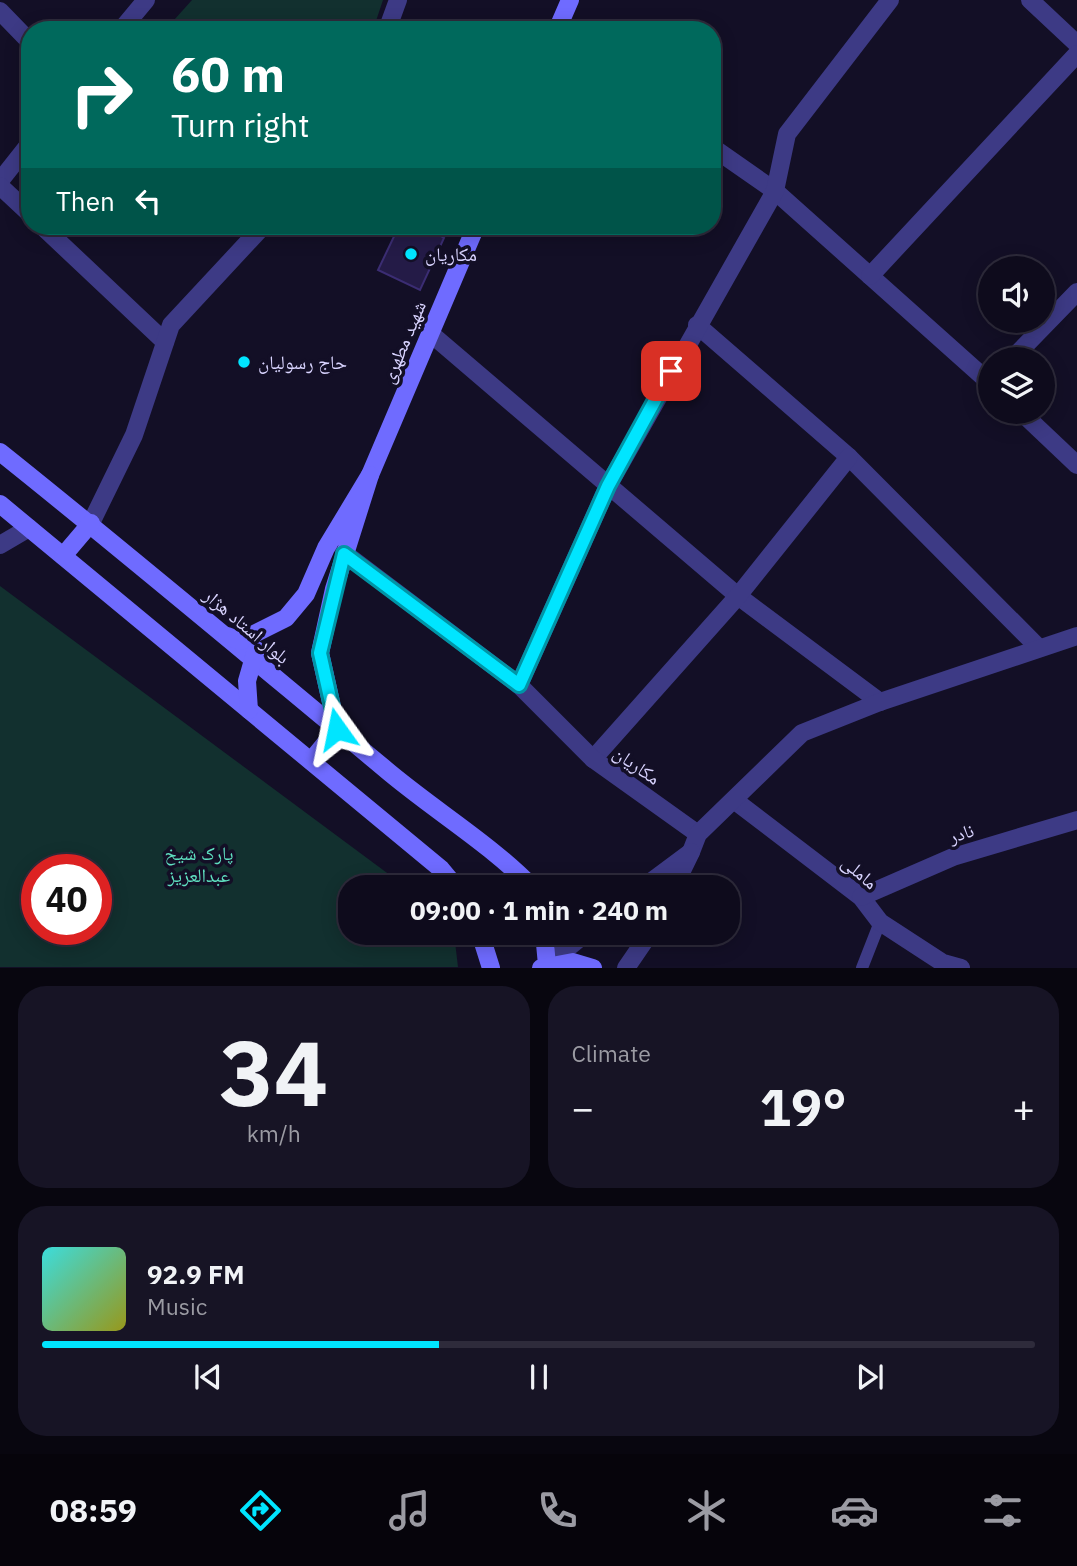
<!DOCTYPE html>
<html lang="en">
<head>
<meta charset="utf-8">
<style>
	:root { --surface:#0e0b1c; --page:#171425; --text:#f1f3f6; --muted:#9b9ba3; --line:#2e2b3b; --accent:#00e5ff }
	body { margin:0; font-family:"IBM Plex Sans","Noto Naskh Arabic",sans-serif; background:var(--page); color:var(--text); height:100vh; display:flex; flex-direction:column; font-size:26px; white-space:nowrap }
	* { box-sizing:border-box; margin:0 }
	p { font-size:23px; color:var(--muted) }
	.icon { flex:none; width:38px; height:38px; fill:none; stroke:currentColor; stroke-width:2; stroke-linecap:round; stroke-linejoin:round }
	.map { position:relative; height:968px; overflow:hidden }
	.drawer { display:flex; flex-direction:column; gap:18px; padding:18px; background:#08060f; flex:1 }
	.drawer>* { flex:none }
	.banner { position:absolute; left:21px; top:21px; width:700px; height:214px; border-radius:28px; box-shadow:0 4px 18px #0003,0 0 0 2px var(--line); background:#00695c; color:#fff; overflow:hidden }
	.controls { position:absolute; left:978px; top:256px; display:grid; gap:14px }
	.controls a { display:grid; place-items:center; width:77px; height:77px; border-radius:50%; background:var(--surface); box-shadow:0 4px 18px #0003,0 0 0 2px var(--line); font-size:35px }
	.speed { position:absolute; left:21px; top:854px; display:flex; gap:14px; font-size:35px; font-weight:700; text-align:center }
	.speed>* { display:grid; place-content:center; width:91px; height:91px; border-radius:50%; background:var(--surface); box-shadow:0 4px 18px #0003,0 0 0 2px var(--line); line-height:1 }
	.speed .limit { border:10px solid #d22; background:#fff; color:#111 }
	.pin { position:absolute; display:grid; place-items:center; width:60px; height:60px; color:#fff; margin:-30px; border-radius:14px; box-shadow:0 4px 10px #0006 }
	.me { position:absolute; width:77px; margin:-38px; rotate:348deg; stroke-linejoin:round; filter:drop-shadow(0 0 5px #0008) }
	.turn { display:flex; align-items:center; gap:24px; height:147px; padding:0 35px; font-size:32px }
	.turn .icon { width:91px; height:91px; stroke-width:2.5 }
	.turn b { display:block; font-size:49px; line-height:60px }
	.then { display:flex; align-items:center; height:66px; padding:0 35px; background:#0003; gap:14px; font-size:26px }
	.big { font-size:52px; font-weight:700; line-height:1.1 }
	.drawer .card { flex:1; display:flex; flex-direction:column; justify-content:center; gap:10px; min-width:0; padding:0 24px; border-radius:28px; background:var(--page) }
	.drawer .dial { align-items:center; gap:0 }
	.dial b { font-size:91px; line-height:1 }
	.song { display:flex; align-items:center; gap:21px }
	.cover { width:84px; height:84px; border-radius:10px; background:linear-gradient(135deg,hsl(180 70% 55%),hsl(60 70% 35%)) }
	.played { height:7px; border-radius:4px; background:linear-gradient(90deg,var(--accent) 40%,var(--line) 40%) }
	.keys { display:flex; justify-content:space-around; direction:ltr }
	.heat { display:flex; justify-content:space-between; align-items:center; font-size:38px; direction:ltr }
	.drawer .tiles { flex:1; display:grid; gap:18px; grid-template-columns:1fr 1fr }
	.card:last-child { grid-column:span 2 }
	.trip { position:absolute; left:338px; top:875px; width:402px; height:70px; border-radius:28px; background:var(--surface); box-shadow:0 4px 18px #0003,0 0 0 2px var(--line); font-weight:700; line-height:70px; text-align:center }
	.dock { display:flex; height:112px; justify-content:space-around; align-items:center; background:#06040b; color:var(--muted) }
	.dock .icon { width:49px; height:49px }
	.dock .active { color:var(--accent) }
	.dock b { font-size:32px; color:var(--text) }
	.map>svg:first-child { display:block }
	.green { fill:#12302f; fill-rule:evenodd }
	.building { fill:#241b47; stroke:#3b2d73; stroke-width:2 }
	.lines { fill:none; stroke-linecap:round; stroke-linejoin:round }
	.lane { stroke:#3d3a85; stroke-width:12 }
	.street { stroke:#3d3a85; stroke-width:18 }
	.secondary { stroke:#6f6bff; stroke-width:18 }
	.route-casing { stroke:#0095a6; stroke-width:18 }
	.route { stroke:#00e5ff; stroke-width:12 }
	.poi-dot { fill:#00e5ff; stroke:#130f26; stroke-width:2.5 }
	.labels { text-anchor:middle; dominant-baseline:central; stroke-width:7; stroke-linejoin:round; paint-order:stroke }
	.poi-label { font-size:19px; fill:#d9d4ff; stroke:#130f26; text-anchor:start }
	.street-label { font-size:19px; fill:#d9d4ff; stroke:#130f26 }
	.park-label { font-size:19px; fill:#5fe0c0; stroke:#130f26 }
</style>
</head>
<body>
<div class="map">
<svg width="1077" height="968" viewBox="0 0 1077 968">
	<rect width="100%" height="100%" fill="#130f26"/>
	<g class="green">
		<path d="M192,0H383L373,30H165Z"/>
		<path d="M0,586L406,887H350V933H454L458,967H0ZM37,870H96V929H37Z"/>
	</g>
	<path class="building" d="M399,226H423L444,238L420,290L378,270Z"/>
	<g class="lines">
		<path class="lane" d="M862,968L880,922"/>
		<g class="street">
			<path d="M1030,0L1077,44"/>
			<path d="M0,11L30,42"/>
			<path d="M121,30L146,0"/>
			<path d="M387,30L398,0"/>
			<path d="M712,147L775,191L990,383"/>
			<path d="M0,181L30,143"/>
			<path d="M0,186L30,214"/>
			<path d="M42,226L165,342"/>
			<path d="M870,276L1077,54"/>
			<path d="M697,325L849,457L1039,648"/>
			<path d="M430,333L738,596L880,702"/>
			<path d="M1012,359L1077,292"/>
			<path d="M1020,411L1077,465"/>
			<path d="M91,523L134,435L171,325L263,226"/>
			<path d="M0,545L29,528"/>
			<path d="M344,553L519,685"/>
			<path d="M593,759L738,596L849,457"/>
			<path d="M734,800L861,897L880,922L943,963L961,968"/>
			<path d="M698,834L593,759L519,685L608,486L775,191L787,134L890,0"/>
			<path d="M691,852L698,834L802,733L880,702L1077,636"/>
			<path d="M644,887L691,852L674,887"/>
			<path d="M861,897L953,857L1077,820"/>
			<path d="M547,965L586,933"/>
			<path d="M626,968L650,933"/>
		</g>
		<g class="secondary">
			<path d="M557,30L570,0"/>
			<path d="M0,452C129,555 256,662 384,768C432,809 488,842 532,887"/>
			<path d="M370,475L476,226"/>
			<path d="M0,504L441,869L456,887"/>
			<path d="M63,556L91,523"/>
			<path d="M227,636L240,641L286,618L306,594L326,548L370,475L334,589L320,653L337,729L311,761"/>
			<path d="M249,710L247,681L256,650"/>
			<path d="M480,933L491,968"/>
			<path d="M544,933L547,965"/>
			<path d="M541,968L573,962L593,968"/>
		</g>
	</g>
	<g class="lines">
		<defs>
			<path id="route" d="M337,729L320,653L344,554L519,685L608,486L671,371"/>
		</defs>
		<use href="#route" class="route-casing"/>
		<use href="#route" class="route"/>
	</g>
	<g class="poi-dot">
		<circle cx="411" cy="254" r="7"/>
		<circle cx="244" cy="362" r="7"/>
	</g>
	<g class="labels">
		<g class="poi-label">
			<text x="425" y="254">مکاریان</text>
			<text x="258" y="362">حاج رسولیان</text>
		</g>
		<g class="street-label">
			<text transform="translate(403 342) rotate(-67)">شهید مطهری</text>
			<text transform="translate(247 626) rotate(40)">بلوار استاد هژار</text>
			<text transform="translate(637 765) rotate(35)">مکاریان</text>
			<text transform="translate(961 833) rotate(-18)">نادر</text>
			<text transform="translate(860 872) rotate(41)">ماملی</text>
		</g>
		<g class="park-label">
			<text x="199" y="853">پارک شیخ<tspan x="199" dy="22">عبدالعزیز</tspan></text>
		</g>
	</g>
</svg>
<div class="controls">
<a><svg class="icon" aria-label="sound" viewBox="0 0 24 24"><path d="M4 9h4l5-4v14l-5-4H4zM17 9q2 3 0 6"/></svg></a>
<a><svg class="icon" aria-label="layers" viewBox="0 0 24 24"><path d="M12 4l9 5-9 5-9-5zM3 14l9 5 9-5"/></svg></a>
</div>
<div class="speed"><div class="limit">40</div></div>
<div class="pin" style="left:671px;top:371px;background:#d93025"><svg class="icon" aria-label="arrive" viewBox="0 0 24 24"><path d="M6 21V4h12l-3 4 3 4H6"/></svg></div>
<svg class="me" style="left:337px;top:729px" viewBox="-20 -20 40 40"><path d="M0-17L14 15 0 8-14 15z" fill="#00e5ff" stroke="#fff" stroke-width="4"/></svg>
<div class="trip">09:00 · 1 min · 240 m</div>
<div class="banner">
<div class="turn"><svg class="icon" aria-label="right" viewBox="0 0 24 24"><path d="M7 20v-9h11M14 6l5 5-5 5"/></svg><div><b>60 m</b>Turn right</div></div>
<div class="then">Then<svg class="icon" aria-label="left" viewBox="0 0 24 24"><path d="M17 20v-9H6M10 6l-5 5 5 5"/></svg></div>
</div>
</div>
<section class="drawer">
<div class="tiles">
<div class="card dial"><b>34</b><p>km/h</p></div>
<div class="card"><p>Climate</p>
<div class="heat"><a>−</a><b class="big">19°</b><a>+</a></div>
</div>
<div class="card">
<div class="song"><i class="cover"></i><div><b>92.9 FM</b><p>Music</p></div></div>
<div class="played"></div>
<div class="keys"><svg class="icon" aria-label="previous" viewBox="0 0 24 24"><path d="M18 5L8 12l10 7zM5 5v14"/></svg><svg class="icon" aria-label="pause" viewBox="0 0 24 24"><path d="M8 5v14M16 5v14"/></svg><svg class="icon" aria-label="next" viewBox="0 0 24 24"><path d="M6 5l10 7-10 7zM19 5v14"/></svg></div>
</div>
</div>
</section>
<nav class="dock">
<b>08:59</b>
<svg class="icon active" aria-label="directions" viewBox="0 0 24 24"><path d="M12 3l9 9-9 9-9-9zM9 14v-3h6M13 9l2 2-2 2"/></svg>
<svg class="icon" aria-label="music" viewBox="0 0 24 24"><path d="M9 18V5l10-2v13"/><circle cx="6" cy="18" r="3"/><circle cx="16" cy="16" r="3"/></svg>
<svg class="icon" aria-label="phone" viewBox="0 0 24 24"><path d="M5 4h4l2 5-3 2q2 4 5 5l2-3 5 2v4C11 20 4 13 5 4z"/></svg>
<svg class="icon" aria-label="climate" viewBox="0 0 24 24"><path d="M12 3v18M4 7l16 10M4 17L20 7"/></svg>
<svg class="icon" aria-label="car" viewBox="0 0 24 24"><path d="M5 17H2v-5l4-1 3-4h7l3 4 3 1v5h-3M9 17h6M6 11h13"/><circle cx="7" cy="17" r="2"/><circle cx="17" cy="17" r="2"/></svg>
<svg class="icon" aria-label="filters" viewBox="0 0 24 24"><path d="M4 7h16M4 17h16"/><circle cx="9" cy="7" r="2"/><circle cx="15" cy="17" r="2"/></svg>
</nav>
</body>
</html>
